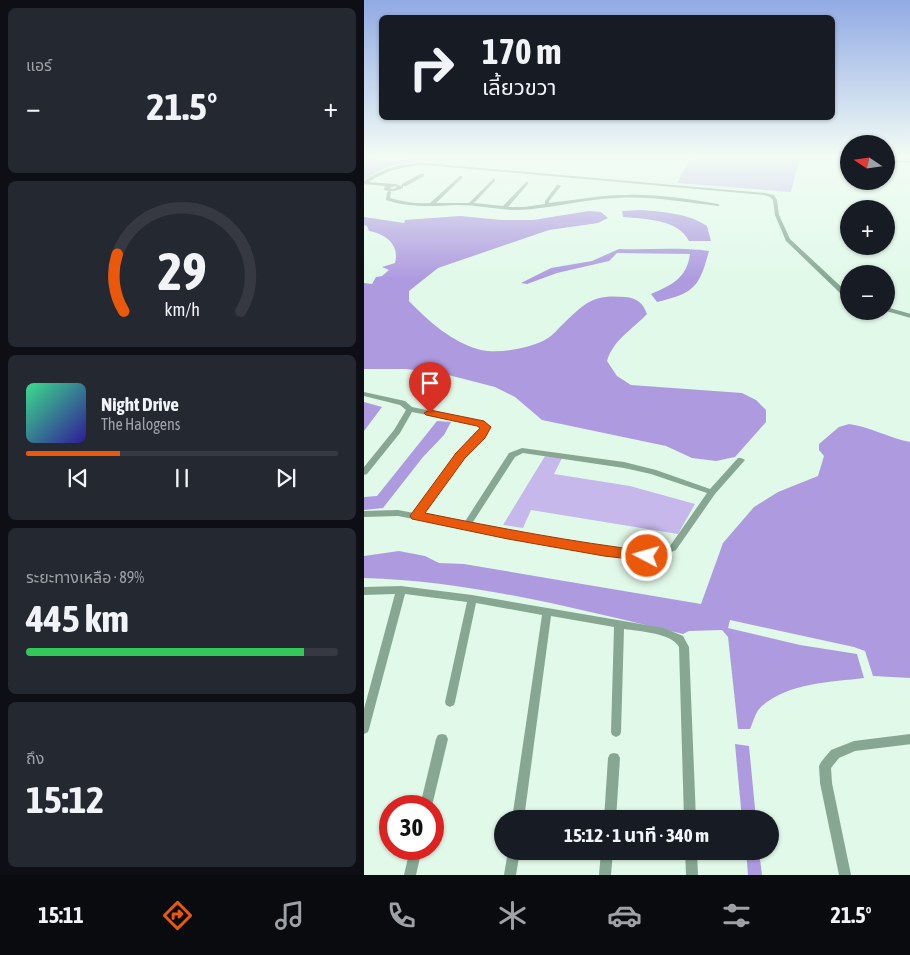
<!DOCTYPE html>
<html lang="th">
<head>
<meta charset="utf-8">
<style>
	:root { --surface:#171b24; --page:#242831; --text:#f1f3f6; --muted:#9ea1a6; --line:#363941; --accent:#ea580c }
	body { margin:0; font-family:"Asap Condensed","Noto Sans Thai",sans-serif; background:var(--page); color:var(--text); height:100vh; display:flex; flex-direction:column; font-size:19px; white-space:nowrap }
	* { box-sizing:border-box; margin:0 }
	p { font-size:16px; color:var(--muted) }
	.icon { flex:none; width:28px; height:28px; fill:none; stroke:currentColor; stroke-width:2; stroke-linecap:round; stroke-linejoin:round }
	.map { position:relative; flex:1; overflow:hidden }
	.panel { display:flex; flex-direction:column; gap:8px; padding:8px; background:#0d0f14; width:364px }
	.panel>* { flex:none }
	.hud { position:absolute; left:15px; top:15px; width:456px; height:105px; border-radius:8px; box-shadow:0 1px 4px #0004; background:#171b24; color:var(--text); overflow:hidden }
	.needle { width:32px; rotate:283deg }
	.tools { position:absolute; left:476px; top:135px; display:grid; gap:10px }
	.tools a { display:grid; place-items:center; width:55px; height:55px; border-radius:50%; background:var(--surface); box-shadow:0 1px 4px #0004; font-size:25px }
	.speed { position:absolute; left:15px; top:795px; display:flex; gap:10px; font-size:25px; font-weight:700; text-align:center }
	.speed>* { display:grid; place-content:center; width:65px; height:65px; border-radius:50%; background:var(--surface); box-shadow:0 1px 4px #0004; line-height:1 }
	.speed .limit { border:8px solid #d22; background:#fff; color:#111 }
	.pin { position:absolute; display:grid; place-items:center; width:42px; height:42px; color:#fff; margin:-51px -21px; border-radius:50% 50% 50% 0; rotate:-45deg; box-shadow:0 0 5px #0007 }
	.pin .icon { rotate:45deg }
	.me { position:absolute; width:55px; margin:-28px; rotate:276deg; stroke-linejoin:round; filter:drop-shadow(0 0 4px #0008) }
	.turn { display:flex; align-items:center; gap:18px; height:105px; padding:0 20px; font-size:22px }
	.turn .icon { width:65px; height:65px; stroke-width:2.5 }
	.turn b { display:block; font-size:35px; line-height:42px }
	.big { font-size:38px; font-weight:700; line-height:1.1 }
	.panel .tile { flex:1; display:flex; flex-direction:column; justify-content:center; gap:8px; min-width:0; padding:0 18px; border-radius:8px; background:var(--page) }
	.panel .dial { align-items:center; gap:0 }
	.dial svg { height:130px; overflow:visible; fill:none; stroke:var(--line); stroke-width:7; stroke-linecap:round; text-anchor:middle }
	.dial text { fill:var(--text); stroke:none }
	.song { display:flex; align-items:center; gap:15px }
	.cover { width:60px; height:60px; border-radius:8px; background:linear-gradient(135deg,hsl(150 70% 55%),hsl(250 70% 35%)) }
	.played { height:5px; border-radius:2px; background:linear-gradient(90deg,var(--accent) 30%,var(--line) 30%) }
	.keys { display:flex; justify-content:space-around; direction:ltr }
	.heat { display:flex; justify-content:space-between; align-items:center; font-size:28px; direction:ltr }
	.charge { height:8px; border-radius:4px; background:linear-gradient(90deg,#34c759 89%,var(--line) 0) }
	.trip { position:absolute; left:130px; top:810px; width:285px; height:50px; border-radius:25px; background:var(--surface); box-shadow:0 1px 4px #0004; font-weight:700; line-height:50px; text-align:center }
	.menu { display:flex; height:80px; justify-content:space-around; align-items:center; background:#090b0e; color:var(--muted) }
	.menu .icon { width:35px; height:35px }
	.menu .current { color:var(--accent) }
	.menu b { font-size:22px; color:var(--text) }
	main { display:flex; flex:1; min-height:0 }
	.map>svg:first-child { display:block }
	.green { fill:#c6b8eb }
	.water { fill:#ae9bdf }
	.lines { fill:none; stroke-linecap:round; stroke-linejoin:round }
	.minor { fill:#88a793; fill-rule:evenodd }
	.route { fill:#ea580c; stroke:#983908 }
</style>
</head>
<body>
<main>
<section class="panel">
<div class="tile"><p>แอร์</p>
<div class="heat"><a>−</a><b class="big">21.5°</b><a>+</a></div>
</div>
<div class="tile dial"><svg viewBox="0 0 100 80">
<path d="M14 69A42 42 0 1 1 86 69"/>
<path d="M14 69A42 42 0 0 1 10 34" stroke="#ea580c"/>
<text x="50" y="56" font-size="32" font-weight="700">29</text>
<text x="50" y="72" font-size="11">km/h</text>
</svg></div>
<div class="tile">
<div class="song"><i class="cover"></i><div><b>Night Drive</b><p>The Halogens</p></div></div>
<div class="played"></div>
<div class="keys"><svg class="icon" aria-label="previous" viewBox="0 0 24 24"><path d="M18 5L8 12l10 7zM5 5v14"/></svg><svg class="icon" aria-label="pause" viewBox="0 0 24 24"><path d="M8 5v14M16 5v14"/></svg><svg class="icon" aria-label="next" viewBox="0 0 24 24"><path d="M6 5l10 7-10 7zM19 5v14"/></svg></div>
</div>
<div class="tile"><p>ระยะทางเหลือ · 89%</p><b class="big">445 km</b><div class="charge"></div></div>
<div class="tile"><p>ถึง</p><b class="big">15:12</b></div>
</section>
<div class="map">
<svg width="547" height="875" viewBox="0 0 547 875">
	<rect width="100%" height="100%" fill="#e1f9e9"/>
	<g class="green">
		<path d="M0,157H6L55,161L31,165L17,170L0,180Z"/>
		<path d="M327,157H436L427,192L313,183Z"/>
		<path d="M181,456L198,458L190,474L266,486L331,504L314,534L167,510L159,528L139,525Z"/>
	</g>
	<g class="water">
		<path d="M277,210C300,212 323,213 343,226L347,241H325C314,219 281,219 259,217L258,211Z"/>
		<path d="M225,211L237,212L244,218L234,223L185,230L74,268L45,291V301C64,321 89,343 117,350C135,354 169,348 184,338C189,335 194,329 198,325C221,303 228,294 261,297C273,298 279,303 283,314C269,329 249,340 243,361L253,376L267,385L378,393L392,400L402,410V422L371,457L352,461L328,458L302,446L178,420L151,397L131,387L73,372L41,369H0V283L8,284L12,277L18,276L25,270L18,267L31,263C36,245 22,234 5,231L3,226L0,225V217L40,223L41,220L96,216L138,220H169Z"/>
		<path d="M255,249C284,250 315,247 345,251C335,288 330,293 293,302L287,294C308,285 323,278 326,254L253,253L245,261L193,273L163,284L157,283L187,268L228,261Z"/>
		<path d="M0,402L18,407L0,431Z"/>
		<path d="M73,421L87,422L80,435L59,457L19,508L0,510V497L13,496Z"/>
		<path d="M485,424C507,427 525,438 546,442V678L509,676L501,651L490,647L366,620L364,628L436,645L493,654L500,678C468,682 421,683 396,708C391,713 389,723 386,729H374L364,637L358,630L325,631L319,634C214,609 108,581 0,578V556L35,551L61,556L75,563L100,564L337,604L359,543L390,507L414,492L454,476L460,456L455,450V444L475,427Z"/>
		<path d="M371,744L385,746L392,819H378Z"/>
		<path d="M382,851H395L398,875H384Z"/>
	</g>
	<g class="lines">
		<g class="minor">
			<path d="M471,157H485V158H473Z"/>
			<path d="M522,159L547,161V163L522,161Z"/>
			<path d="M61,163L400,193L410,195L413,200L415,215L426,239L485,294V299L475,292L422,241L411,215L409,200L406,197L400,195L61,165C40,166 23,170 5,182L31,184L38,186V184L56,174H60V176L42,186H39V188L31,191H26L27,192L26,198C40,202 52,204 66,203L96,176H98V178L72,203H105L129,179H131V181L110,203L139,206L162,182H164V184L144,207H160L181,204V201L193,185H195L197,186L185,201V203C211,200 236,195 262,195C293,194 324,199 354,204L356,205L354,206C320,202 286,196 252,198C219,199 187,209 154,210C134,210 114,205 94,205C69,206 46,208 22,200L23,192L25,191L20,190L21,186L0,184V181C19,168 38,163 61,163ZM31,186L33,187L30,189L25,188Z"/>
			<path d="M522,307L547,314V318L522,311Z"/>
			<path d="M0,392L41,401L48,407L116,421L126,427L120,437L100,458L58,515L100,523L145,453L158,448L260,462L292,470L346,489L374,458H377L381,460L351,494L312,550L294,558L283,559L240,554L130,535L34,516L0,517V511L34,510L50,513L94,454L114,434L118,428L114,425L48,412L36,433L3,474L0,475V467L30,430L42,410L36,405L0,396ZM159,453L260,468L287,474L343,493L306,546L293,552L283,553L240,548L107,525L151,457Z"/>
			<path d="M37,586L108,595L300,628L319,636L325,647L332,819H320L315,647C308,633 274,631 260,629L257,732L256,735L252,737L248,735L247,732L250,627L187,616L160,819H148L178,615L112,603L91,702L90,705L86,707L82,705L81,702L103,602L41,594L5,729L4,732L0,734V709L31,594L0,595V587Z"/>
			<path d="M78,734L82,735L84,739L68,806H56L72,739L74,735Z"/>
			<path d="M547,734V744L491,751L475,758L467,768L468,783L487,875H475L456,783L455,766L457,762L467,750L490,741Z"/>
			<path d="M250,753L254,754L256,758L252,819H240L244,758L246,754Z"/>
			<path d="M46,849H58L52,875H40Z"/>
			<path d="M144,851H156L152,875H140Z"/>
			<path d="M237,851H249L247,875H235Z"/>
			<path d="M321,851H333L334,875H322Z"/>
		</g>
	</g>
	<linearGradient id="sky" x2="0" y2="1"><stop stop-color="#91aae4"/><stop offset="0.56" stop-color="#f2fcf5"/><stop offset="1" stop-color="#f2fcf5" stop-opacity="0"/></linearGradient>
	<rect width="547" height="279" fill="url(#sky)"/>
	<path class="route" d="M66,410L120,421L127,427L121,438L101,458L61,513C135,528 209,542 283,551L288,552L290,556L288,559L283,561L240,556L144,539L48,519L46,516L48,513L92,453L116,428L113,426L62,415L60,413Z"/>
</svg>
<div class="tools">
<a><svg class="needle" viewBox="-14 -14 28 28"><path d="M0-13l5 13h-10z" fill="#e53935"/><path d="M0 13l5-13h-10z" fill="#9ea1a6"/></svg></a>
<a>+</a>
<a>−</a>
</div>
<div class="speed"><div class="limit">30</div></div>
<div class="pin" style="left:66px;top:413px;background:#d93025"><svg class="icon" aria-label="arrive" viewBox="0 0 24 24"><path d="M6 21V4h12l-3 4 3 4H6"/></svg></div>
<svg class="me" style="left:283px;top:556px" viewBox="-20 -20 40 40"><circle r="17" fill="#ea580c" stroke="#fff" stroke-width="3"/><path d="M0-11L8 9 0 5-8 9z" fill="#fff"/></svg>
<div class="trip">15:12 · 1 นาที · 340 m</div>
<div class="hud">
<div class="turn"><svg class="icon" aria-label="right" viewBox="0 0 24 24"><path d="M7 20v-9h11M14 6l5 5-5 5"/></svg><div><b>170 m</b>เลี้ยวขวา</div></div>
</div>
</div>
</main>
<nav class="menu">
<b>15:11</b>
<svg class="icon current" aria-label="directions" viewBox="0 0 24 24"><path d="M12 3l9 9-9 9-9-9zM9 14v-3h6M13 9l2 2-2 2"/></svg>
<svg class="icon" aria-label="music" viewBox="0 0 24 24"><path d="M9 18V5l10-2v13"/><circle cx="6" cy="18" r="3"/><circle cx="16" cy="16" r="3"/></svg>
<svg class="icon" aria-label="phone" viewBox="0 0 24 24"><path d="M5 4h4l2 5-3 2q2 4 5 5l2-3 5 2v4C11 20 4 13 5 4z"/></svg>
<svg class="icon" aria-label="climate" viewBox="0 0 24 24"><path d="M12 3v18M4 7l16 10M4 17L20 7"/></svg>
<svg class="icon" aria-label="car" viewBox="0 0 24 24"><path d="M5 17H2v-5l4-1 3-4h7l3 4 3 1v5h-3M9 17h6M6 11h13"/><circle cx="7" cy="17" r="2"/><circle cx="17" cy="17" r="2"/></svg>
<svg class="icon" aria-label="filters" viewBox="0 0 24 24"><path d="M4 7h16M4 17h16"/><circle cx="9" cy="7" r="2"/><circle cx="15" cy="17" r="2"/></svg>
<b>21.5°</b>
</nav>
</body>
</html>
